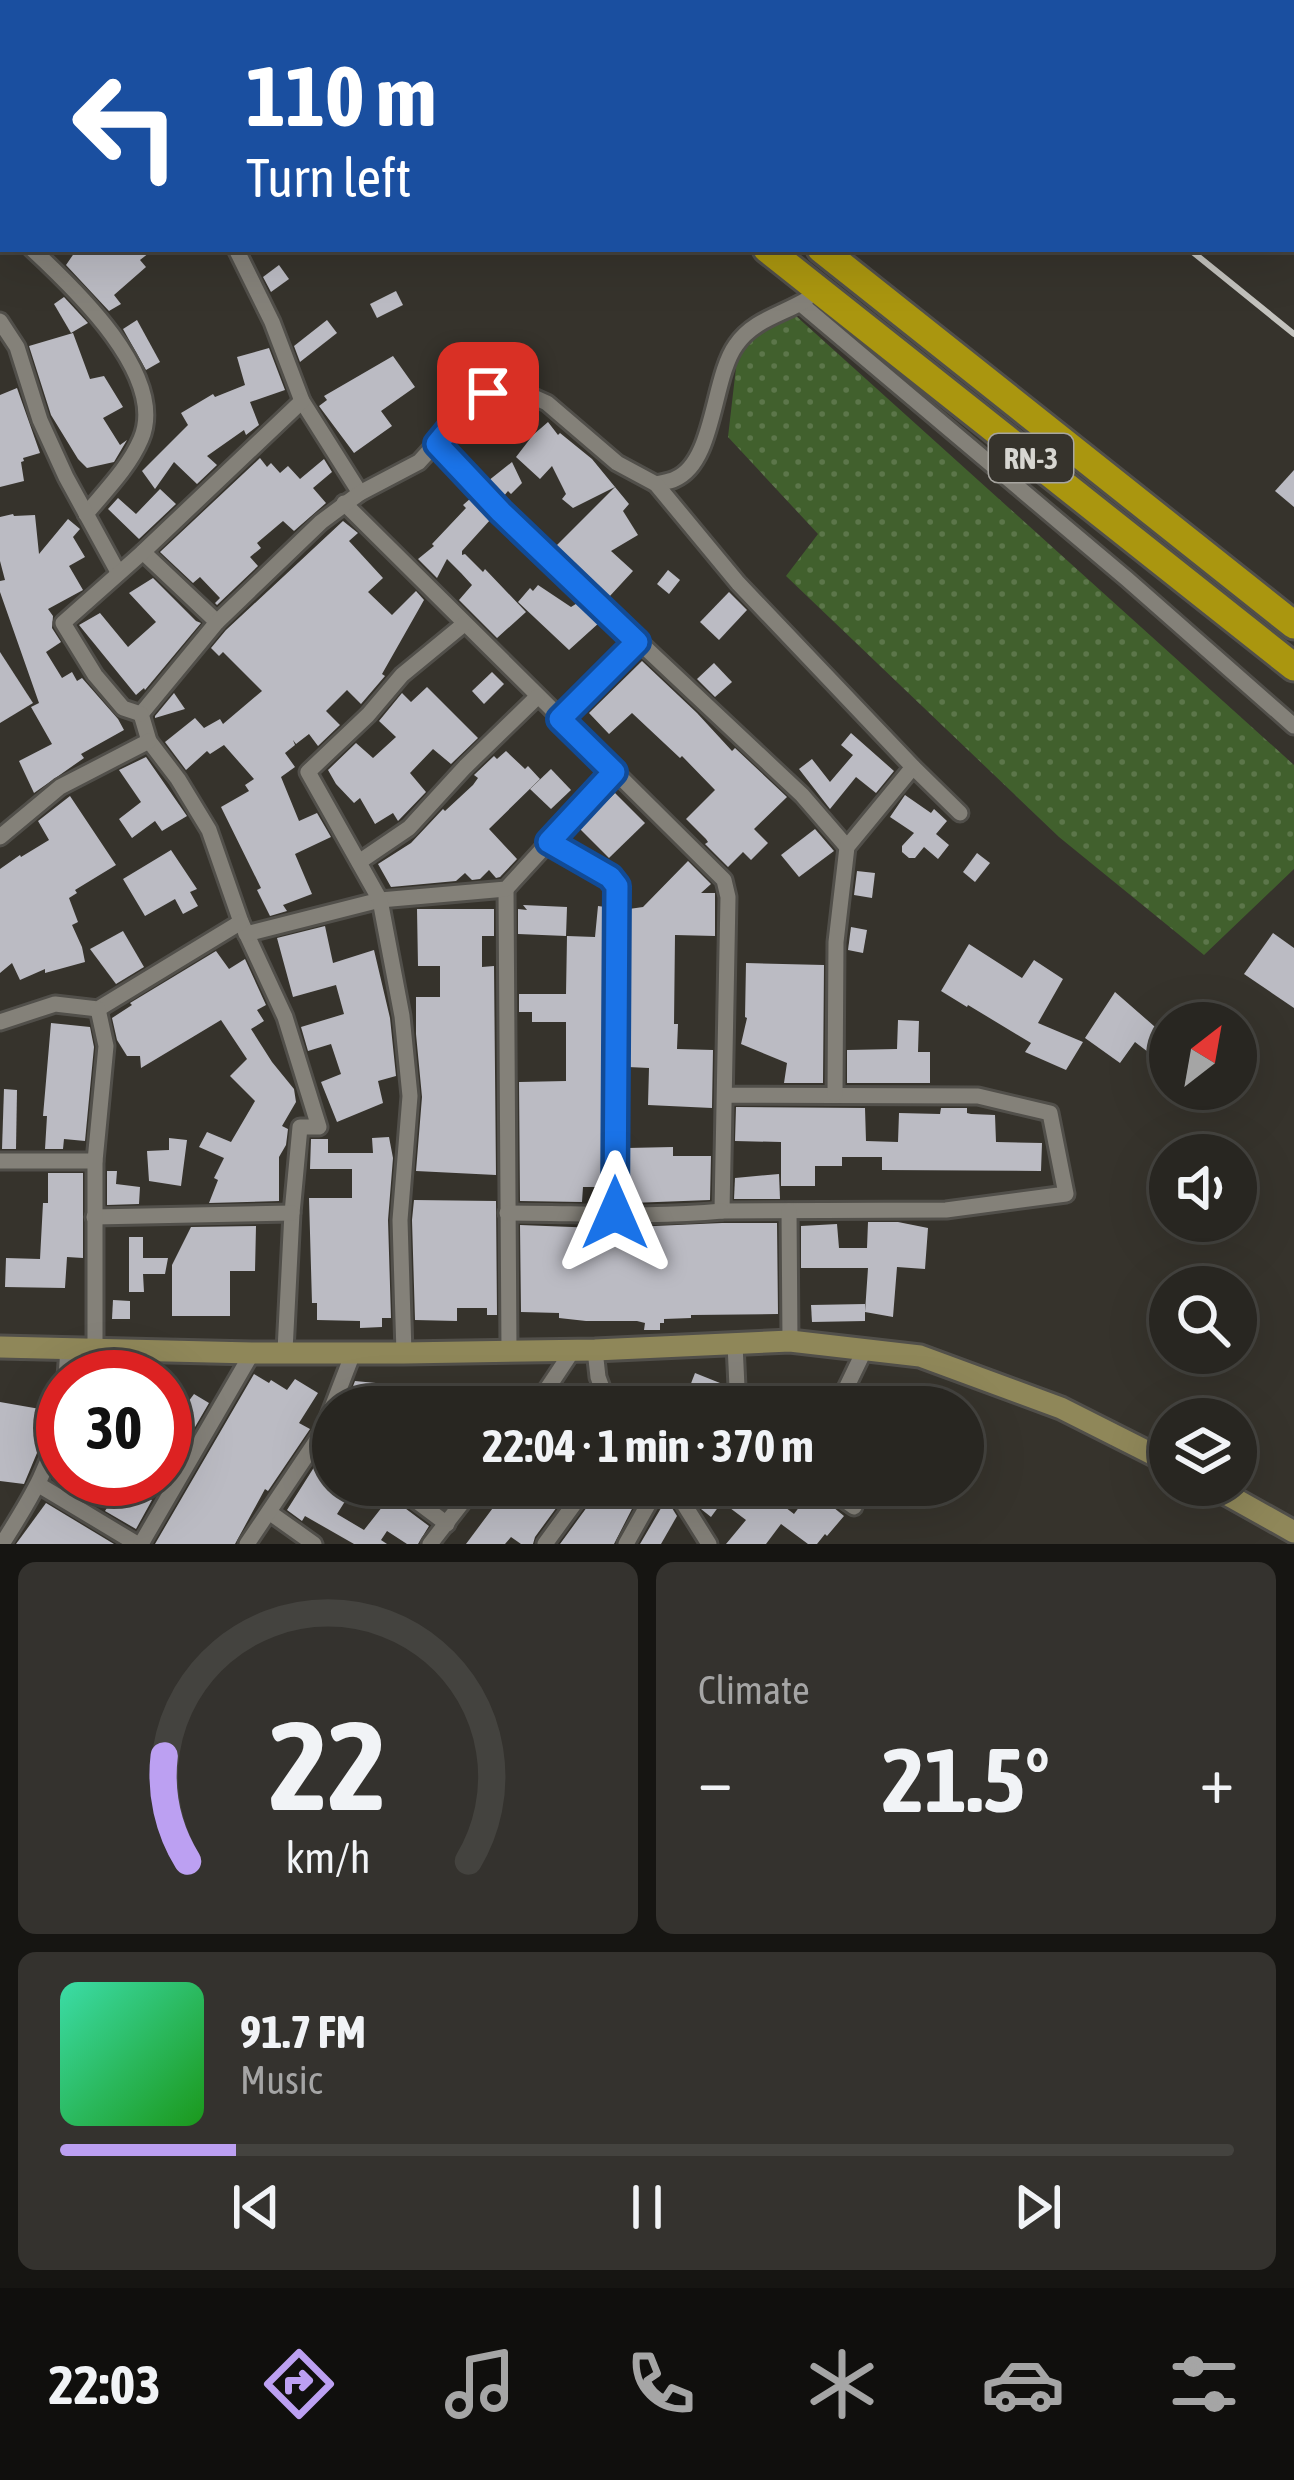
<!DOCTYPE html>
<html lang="en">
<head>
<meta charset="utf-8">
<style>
	:root { --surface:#282621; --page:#34322e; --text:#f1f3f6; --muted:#a5a5a5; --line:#44433f; --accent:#bca0f2 }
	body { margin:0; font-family:"Asap Condensed",sans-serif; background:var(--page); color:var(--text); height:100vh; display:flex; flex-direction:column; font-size:45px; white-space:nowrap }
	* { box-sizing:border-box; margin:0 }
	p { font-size:39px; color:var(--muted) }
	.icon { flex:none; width:66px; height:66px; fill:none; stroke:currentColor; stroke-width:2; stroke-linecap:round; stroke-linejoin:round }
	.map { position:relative; height:1544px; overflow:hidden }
	.sheet { display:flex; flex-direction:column; gap:18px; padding:18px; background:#161512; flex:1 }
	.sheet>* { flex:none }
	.banner { position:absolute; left:0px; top:0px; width:1296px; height:252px; box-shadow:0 12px 48px #0002,0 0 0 3px var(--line); background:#1a4fa0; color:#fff; overflow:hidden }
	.needle { width:78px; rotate:31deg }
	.fabs { position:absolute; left:1149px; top:1002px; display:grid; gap:24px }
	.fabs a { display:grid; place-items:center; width:108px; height:108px; border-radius:50%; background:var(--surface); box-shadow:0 12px 48px #0002,0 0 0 3px var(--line); font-size:60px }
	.speed { position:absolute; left:36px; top:1350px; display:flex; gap:24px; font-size:60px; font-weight:700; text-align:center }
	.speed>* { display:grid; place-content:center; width:156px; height:156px; border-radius:50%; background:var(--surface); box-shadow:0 12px 48px #0002,0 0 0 3px var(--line); line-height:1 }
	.speed .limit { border:18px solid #d22; background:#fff; color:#111 }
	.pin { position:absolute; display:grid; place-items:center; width:102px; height:102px; color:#fff; margin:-51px; border-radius:24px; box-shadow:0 6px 18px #0006 }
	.me { position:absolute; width:132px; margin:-66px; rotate:0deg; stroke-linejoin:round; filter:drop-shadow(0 0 9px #0008) }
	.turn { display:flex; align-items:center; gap:42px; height:252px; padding:0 48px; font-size:54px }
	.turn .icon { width:156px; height:156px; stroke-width:2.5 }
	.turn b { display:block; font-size:84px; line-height:102px }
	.big { font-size:90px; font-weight:700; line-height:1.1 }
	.sheet .card { flex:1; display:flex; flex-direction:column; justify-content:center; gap:18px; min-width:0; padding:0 42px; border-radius:18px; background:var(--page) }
	.sheet .dial { align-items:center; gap:0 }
	.dial svg { height:312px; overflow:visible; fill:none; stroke:var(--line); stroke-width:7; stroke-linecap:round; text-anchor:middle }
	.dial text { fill:var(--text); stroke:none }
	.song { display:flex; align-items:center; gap:36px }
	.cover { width:144px; height:144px; border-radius:18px; background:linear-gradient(135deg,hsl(160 70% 55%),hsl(120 70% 35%)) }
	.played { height:12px; border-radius:6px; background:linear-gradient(90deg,var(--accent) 15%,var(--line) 15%) }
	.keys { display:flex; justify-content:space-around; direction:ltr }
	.heat { display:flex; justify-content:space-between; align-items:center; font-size:66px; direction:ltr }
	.sheet .tiles { flex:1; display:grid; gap:18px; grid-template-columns:1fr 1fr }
	.card:last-child { grid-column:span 2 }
	.trip { position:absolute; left:312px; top:1386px; width:672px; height:120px; border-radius:60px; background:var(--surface); box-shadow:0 12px 48px #0002,0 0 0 3px var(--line); font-weight:700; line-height:120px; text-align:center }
	.tab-bar { display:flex; height:192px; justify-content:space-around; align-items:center; background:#100f0d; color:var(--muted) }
	.tab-bar .icon { width:84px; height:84px }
	.tab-bar .on { color:var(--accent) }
	.tab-bar b { font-size:54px; color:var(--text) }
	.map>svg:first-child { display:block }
	.grass { fill:url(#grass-dots) }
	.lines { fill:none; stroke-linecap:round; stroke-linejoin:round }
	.stream { stroke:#557fc7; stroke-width:6 }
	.building { fill:#bbbbc3 }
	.lane-casing { stroke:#514f4a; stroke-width:14 }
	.street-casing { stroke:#514f4a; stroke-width:21 }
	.secondary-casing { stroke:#514f4a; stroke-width:27 }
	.highway-casing { stroke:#514f4a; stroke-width:33 }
	.path { stroke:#8a8882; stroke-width:3; stroke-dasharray:12 6; stroke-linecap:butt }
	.lane { stroke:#848179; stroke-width:8 }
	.street { stroke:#848179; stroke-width:15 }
	.secondary { stroke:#8f8759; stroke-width:21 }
	.highway { stroke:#aa960f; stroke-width:27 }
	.rail { stroke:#c3c2bd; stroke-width:6 }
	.route-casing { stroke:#114b97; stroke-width:30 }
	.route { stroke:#1a73e8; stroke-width:21 }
	.labels { text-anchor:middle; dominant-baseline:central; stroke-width:12; stroke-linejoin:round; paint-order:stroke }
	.shield { fill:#36332c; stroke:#a7a5a0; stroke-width:3 }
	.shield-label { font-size:30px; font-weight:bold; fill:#d7d6d1 }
</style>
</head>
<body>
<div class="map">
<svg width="1294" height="1544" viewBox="0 0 1294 1544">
	<defs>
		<pattern id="grass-dots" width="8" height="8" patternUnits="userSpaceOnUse" patternTransform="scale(3)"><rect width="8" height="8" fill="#41602d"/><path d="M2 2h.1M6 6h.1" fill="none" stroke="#5c764a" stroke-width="1.8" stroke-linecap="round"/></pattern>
	</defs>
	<rect width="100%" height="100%" fill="#36332c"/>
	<path class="grass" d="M795,315L1294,765V869L1204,955L1059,837L786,576L818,534L728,437L737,359L761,327Z"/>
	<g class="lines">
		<path class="stream" d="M1025,3L1028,0"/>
	</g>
	<g class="building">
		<path d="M77,249H154L140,260L146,267L114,295L121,304L109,311L66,265Z"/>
		<path d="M279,265L289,279L271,292L263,277Z"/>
		<path d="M396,291L403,305L377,318L370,304Z"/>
		<path d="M64,297L88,323L71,333L54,304Z"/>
		<path d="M137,320L160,362L146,370L123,329Z"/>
		<path d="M327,320L337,333L300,362L294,346Z"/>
		<path d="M73,333L90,379L104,376L123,407L103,418L120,445L127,440L114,462L87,468L78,459L51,415L29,346Z"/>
		<path d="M269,348L285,390L250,402L259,425L246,435L244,430L207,456L217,465L197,484L174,462L155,489L142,471L188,425L181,413L213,394L215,397L245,385L237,357Z"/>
		<path d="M393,356L415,387L381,411L392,426L354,453L319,406L327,400L324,396Z"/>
		<path d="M17,388L40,453L23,458L24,461L21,462L24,481L0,487V395Z"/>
		<path d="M548,422L558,435L560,433L592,459L615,487L573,508L562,499L566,494L552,466L540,479L516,457L533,435Z"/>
		<path d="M260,458L267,467L271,463L280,473L288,466L300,479L324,459L332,472L313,488L326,503L294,531L283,521L257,543L261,548L250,557L258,566L217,605L215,603L220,598L200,577L193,583L160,552Z"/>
		<path d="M512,462L522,483L511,494L508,491L503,497L488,481Z"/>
		<path d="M1294,470V507L1275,491Z"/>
		<path d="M615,487L629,504L623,511L638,535L611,551L633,571L609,597L555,547Z"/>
		<path d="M160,489L176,504L139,539L108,509L118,498L136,514Z"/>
		<path d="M471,498L491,519L462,551V555L465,554L483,572L485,569L526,612L497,638L459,600L472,585L461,573L447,559L437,578L418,559L434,546L432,544L466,508L463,505Z"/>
		<path d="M13,514L14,516L35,515L39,554L68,519L80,529L73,537L85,557L69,566L83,590L48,609L53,616L52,628L61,642L46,652L62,678L72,672L77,681L82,678L118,719L124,730L81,754L84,758L34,793L19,761L52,744L31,707L39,703L0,592V581L5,580L0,561V517Z"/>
		<path d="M343,521L358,533L349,541L383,578L368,592L392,615L416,591L424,600L382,674L385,676L361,704L347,690L326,711L340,725L318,746L309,734L296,744L293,740L295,745L285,753L295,767L281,777L299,821L317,813L331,837L295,854L312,894L283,905L287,911L270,916L257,890L261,888L221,807L249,791L245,785L254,779L224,745L210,754L207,751L186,770L165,742L195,718L204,728L220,719L223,724L262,691L223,652L219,656L211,648L226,630Z"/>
		<path d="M668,570L680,580L669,594L657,584Z"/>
		<path d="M153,578L196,621L201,623L145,690L144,688L136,695L79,625L100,613L128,647L156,622L129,593Z"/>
		<path d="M538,585L571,607L579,602L600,622L569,650L518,602L530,588L533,591Z"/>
		<path d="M729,592L747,610L719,640L700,622Z"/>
		<path d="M0,652L33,703L0,723Z"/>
		<path d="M642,661L697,713L732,751L735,748L787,797L754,829L768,843L751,860L743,852L728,867L705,844L708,842L706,839L686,819L715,790L682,756L680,758L632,713L609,734L589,713Z"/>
		<path d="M714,663L732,682L715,697L697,679Z"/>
		<path d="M492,672L504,684L484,704L472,691Z"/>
		<path d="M427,687L478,738L451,764L433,749L410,773L426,792L398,821L393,813L375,824L360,798L354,803L336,784L328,770L356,743L373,758L396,737L379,721L402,693L411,702Z"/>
		<path d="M174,693L185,709L155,718V716Z"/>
		<path d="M851,733L894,771L876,793L856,777L830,809L799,769L812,759L830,782L853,755L841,745Z"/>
		<path d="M506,751L525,769L528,766L540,779L489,829L517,859L500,877L496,878L489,870L480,879L472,880L465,873L456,881L391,887L378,864L411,843L443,809L445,811L473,785L478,778L474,775L494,756L497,759Z"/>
		<path d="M146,757L187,816L162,831L155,821L132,838L119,819L141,802L119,770Z"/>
		<path d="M551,769L571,790L551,809L530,789Z"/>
		<path d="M615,793L645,823L609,858L579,828Z"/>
		<path d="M905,795L931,813L934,809L947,821L936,834L949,845L938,859L924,847L915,858H909L902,852V846L914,833L890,817Z"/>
		<path d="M70,796L116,865L75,890L77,893L69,898L78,922L72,925L82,947L85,962L45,973V969L20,980L12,963L0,973V869L20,855L21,857L49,840L38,821Z"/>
		<path d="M815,829L834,851L799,877L781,855Z"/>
		<path d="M171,850L197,889L190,892L198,906L183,914L175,899L145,916L123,879Z"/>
		<path d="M977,853L990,863L975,882L963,872Z"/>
		<path d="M688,861L711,884L701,893H715V936L675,935L674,1024H678L677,1049L713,1050L712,1108L648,1105L649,1068L628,1067L629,909L643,907Z"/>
		<path d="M857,871L875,873L872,898L854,895Z"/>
		<path d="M523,905L567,907L566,936L518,934V909L527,910Z"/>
		<path d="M598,906L605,907L603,1187H583L582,1202L520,1201L519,1082L566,1081V1022H532V1012H519V994H566L567,936L595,937Z"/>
		<path d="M417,909H494V936H482V967L494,966L496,1175L416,1171L422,1097L416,1034V997H440V966H418Z"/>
		<path d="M325,926L333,963L374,950L390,1018L396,1076L378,1081L383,1103L337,1122L321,1082L341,1074L331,1044L308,1051L301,1027L344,1014L336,985L293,997L277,938Z"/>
		<path d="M851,927L867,930L863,953L848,950Z"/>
		<path d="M123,931L144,967L116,984L90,949Z"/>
		<path d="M1273,933L1294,948V1008L1244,974Z"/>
		<path d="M969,944L1022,978L1034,960L1063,979L1038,1023L1083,1042L1066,1070L1025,1052L1031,1043L968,1005L967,1007L941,991Z"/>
		<path d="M216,951L229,969L245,959L266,1005L257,1010L264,1021L251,1029L272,1062L294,1089L296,1102L282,1126L288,1129L286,1145L279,1157V1201L209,1203L218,1180L214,1178L224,1158L199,1147L207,1132L231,1142L255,1101L230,1076L247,1059L221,1020L141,1068L140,1056H127L117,1040L112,1018L132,1005L130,1003Z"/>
		<path d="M746,963L824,965L823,1083H784L787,1063L741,1044L747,1018L745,1017Z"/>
		<path d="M1115,992L1162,1033L1148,1052L1135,1042L1120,1063L1085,1038Z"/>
		<path d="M898,1020L919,1021L918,1052H930V1083H847V1050L897,1049Z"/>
		<path d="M51,1023L90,1027L94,1047L85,1141L64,1139L63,1149H45L47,1116H43Z"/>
		<path d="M4,1089L17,1090L16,1149H2Z"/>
		<path d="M736,1107L865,1108L866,1141L898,1142L899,1113L940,1114L941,1108H967V1113L971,1114L995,1115L996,1142L1042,1143L1041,1171L882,1170V1157H842V1166H815V1186H781V1142L735,1141Z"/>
		<path d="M389,1137L393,1158L388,1220L391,1318H382V1327L360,1328V1321L317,1320V1303H312L309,1198H352V1169H310L311,1139H328V1153H373L372,1138Z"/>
		<path d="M169,1138L187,1140L181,1186L149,1181L147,1151L169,1150Z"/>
		<path d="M673,1147V1156H711L710,1200L631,1203V1188L627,1187V1148Z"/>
		<path d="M107,1171H117L116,1184L140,1187L139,1204L107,1205Z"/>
		<path d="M48,1173H83V1258L67,1257L65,1288L5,1287L6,1258L40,1259L43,1203H48Z"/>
		<path d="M779,1174L780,1199H734L735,1178Z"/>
		<path d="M414,1200L496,1201L497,1315H487V1308H457V1321L415,1320L412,1220Z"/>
		<path d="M868,1222H898L928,1228L925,1269L897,1267L893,1317L865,1312L868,1268H801V1226L837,1224L839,1248H867Z"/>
		<path d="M722,1223H777L778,1314L691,1315V1318L664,1319V1323H660V1330H644L645,1323L637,1321H586L559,1318V1313L521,1312L520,1225L624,1229L632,1227Z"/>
		<path d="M256,1226L255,1271H230V1316H172V1265L191,1227Z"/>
		<path d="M129,1237H143V1258H168L165,1274H143L144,1292H129Z"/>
		<path d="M113,1300L130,1301V1319H112Z"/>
		<path d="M865,1304V1321L812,1322L811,1305Z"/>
		<path d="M695,1373L725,1385L719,1407H682Z"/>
		<path d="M254,1374L269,1383L271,1380L287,1390L295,1379L318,1393L299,1423L310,1429L268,1491L265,1489L235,1544H155Z"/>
		<path d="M355,1381L386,1384L407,1396L415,1383L471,1404V1407H345Z"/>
		<path d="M766,1383L806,1388V1403L764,1399Z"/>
		<path d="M485,1386L508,1391L505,1407H478Z"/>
		<path d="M194,1394L209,1403L170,1470L165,1467V1408L171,1398L185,1406Z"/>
		<path d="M0,1402L40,1409L50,1403L42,1441L24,1484L0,1481Z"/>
		<path d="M330,1442L333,1443V1485H349L345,1492L349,1495L337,1514L364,1530L390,1497L429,1526L418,1544H407L387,1531L381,1540L387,1544H354L305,1516L302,1521L287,1510Z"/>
		<path d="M63,1454V1479H72L83,1485L78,1494L53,1479Z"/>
		<path d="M125,1479H143L137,1491L152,1500L136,1529L105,1511Z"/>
		<path d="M415,1485H461L444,1507Z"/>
		<path d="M510,1485H573L535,1537L533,1544H521L511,1537L505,1544H466Z"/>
		<path d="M600,1485H627L623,1491L636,1501L614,1544H560L598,1492Z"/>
		<path d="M706,1485H756L794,1514L812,1490L844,1516L827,1536L825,1534L817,1544H808L781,1524L766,1544H726L746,1520L722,1502L711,1517L701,1509L698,1503L707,1490Z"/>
		<path d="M46,1503L114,1544H16Z"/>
		<path d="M664,1503L672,1508L677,1516L661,1544H640Z"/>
	</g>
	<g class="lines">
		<defs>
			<g id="lane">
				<path d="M806,0L809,3"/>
				<path d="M745,1L746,0"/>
				<path d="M618,3L621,0"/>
			</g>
			<g id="street">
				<path d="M153,3L154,0"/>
				<path d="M0,89L3,93"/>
				<path d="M0,214L3,218"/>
				<path d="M32,249C74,288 168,376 141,439C129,467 106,490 86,514"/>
				<path d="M236,249L272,322L302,401L360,493"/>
				<path d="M801,304L1127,579L1294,726"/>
				<path d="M0,321L17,347L40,420L66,477L118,572"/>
				<path d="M437,444L501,512L802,795L847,847"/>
				<path d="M656,484C663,482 669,482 675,479C715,462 712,378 736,345C753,320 781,315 806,300"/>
				<path d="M344,503L724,880L728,897L722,1211L946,1210L1066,1194L1050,1113L978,1096L725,1095"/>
				<path d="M143,552L217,622"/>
				<path d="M141,714L217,622L321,522L360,493L419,462L461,416L488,393L516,389L547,403L617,463L656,484L738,583L913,767L960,813"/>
				<path d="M141,714L149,741L178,779L209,830L241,922L285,1017L319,1127H300L292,1213L285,1351"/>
				<path d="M141,714L123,708L95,675L63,623L143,552L302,401"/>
				<path d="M560,719L637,642"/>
				<path d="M0,837L60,787L149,741"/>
				<path d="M549,842L610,877L617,886L615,1213"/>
				<path d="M359,862L409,828L465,767L537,697"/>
				<path d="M506,889L509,1350"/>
				<path d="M246,934L380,900L506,889L613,772"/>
				<path d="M0,1022L55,1004L98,1009L241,922"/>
				<path d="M835,1094L836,942L847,847L913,767"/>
				<path d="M0,1161H95"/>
				<path d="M789,1211L790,1341"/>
				<path d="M507,1213C579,1213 651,1218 722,1211"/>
				<path d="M94,1217L292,1213"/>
				<path d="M95,1348V1161L106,1046L98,1009"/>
				<path d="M595,1350L598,1377L609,1407"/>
				<path d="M404,1353L400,1220L410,1096L402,1016L380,900L308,772L368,715L402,675L464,624"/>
				<path d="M66,1377L68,1348"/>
				<path d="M535,1407L573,1350"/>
				<path d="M731,1407L737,1387L735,1344"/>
				<path d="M837,1407L865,1349"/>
				<path d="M39,1485L137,1544"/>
				<path d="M395,1485L447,1524"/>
				<path d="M672,1485L709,1544"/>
				<path d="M823,1485L854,1507"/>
				<path d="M679,1497L694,1485"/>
				<path d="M269,1512L314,1544"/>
				<path d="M2,1544C32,1497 54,1461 63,1406"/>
				<path d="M141,1544L252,1353"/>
				<path d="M247,1544L323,1431L353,1353"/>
				<path d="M430,1544L476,1485"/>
				<path d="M545,1544L588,1485"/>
				<path d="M626,1544L659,1485"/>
			</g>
			<g id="secondary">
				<path d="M0,1347L252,1353H404L595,1350L790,1341L920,1356L1061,1408L1170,1463"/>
				<path d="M1210,1485L1294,1532"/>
			</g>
			<g id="highway">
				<path d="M448,0L452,3"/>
				<path d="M498,0L502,3"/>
				<path d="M767,249L1294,667"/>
				<path d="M821,249L1294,625"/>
			</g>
		</defs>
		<use href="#lane" class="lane-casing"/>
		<use href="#street" class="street-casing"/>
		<use href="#secondary" class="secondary-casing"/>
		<use href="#highway" class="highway-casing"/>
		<path class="path" d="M577,0L581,3"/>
		<use href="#lane" class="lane"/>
		<use href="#street" class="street"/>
		<use href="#secondary" class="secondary"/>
		<use href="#highway" class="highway"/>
		<g class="rail">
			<path d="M880,0L883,3"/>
			<path d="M1189,249L1294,334"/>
		</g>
	</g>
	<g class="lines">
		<defs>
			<path id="route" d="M488,393L460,416L437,444L501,512L637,642L560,719L614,772L549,842L610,877L617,886L615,1213"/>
		</defs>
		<use href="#route" class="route-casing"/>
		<use href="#route" class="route"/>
	</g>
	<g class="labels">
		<rect class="shield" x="989" y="434" width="84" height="48" rx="9"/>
		<g class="shield-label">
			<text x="1031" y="458">RN-3</text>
		</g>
	</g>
</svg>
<div class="fabs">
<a><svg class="needle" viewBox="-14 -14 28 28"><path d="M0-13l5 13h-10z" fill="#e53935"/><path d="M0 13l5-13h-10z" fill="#a5a5a5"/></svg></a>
<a><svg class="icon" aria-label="sound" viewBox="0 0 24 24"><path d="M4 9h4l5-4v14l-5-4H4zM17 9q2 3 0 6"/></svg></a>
<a><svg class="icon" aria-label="search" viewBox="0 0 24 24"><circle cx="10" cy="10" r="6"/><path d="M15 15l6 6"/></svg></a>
<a><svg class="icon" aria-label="layers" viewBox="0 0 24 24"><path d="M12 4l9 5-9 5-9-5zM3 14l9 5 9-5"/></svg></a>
</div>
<div class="speed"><div class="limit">30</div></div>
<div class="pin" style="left:488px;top:393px;background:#d93025"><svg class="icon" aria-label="arrive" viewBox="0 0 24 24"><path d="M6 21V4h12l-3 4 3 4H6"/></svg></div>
<svg class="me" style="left:615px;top:1213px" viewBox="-20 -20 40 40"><path d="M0-17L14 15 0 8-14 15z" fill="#1a73e8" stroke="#fff" stroke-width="4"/></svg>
<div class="trip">22:04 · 1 min · 370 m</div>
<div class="banner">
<div class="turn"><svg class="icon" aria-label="left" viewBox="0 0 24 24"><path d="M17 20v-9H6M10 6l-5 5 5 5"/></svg><div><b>110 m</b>Turn left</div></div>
</div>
</div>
<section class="sheet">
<div class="tiles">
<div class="card dial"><svg viewBox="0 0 100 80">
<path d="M14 69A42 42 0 1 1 86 69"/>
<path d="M14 69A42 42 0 0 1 8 42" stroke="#bca0f2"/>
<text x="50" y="56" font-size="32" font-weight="700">22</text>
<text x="50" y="72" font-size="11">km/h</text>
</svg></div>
<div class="card"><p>Climate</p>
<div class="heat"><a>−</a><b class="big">21.5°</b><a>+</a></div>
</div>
<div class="card">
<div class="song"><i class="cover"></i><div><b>91.7 FM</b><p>Music</p></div></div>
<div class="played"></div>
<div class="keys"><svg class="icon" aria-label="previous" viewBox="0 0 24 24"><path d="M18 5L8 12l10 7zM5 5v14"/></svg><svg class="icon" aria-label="pause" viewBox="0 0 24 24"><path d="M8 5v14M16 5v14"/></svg><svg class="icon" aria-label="next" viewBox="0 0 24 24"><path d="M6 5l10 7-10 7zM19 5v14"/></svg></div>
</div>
</div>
</section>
<nav class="tab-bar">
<b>22:03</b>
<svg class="icon on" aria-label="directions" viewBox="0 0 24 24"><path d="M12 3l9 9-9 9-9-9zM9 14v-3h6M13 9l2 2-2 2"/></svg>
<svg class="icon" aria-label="music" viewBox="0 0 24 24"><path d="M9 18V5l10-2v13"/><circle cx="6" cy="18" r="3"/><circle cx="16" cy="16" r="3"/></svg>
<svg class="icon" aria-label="phone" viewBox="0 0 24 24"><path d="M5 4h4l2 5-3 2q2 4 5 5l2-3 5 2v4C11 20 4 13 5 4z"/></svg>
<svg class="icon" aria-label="climate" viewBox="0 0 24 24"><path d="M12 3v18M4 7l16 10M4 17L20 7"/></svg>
<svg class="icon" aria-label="car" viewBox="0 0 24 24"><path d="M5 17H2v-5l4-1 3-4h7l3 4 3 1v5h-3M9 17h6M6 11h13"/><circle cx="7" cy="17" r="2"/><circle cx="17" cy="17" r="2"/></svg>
<svg class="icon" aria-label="filters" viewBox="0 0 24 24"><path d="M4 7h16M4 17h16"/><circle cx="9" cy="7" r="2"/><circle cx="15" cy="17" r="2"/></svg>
</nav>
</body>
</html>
